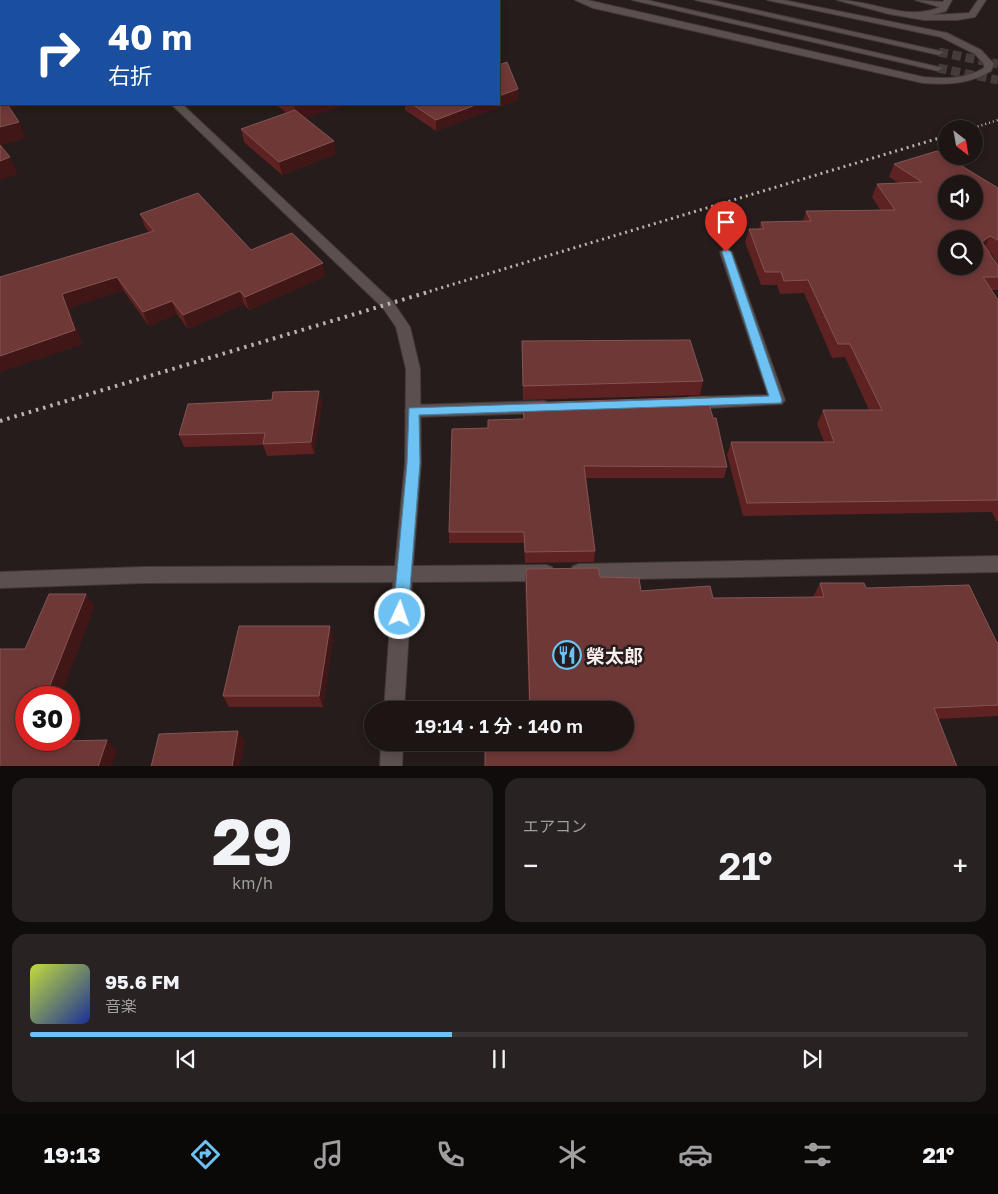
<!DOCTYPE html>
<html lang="ja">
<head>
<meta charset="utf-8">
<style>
	:root { --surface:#1c1514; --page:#292222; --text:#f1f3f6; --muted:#a09fa0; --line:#3a3434; --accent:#6dc2f3 }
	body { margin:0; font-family:"Golos Text","Noto Sans JP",sans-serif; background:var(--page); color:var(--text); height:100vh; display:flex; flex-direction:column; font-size:19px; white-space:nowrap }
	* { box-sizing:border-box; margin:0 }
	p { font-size:16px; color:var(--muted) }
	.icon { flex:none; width:28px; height:28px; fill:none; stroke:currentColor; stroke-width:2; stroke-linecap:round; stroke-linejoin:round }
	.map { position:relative; height:766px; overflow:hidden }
	.drawer { display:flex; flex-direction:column; gap:12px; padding:12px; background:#0f0c0b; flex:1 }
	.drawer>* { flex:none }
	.hud { position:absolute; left:0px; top:0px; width:500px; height:105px; box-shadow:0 2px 8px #0003,0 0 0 1px var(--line); background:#1a4fa0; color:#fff; overflow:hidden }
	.needle { width:32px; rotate:149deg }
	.controls { position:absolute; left:938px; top:120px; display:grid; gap:10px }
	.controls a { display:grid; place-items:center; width:45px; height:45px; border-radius:50%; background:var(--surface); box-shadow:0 2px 8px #0003,0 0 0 1px var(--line); font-size:25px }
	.speed { position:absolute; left:15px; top:686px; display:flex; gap:10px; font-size:25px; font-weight:700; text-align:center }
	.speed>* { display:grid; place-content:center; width:65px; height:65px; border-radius:50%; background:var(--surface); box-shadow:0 2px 8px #0003,0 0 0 1px var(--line); line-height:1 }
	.speed .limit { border:8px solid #d22; background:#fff; color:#111 }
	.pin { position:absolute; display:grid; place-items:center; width:42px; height:42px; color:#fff; margin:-51px -21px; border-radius:50% 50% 50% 0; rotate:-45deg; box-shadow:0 0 5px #0007 }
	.pin .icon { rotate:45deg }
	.me { position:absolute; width:55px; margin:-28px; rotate:3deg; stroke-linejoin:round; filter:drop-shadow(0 0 4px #0008) }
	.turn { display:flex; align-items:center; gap:18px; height:105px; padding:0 25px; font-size:22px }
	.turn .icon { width:65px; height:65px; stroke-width:2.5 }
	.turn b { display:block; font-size:35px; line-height:42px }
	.big { font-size:38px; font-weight:600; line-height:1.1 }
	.drawer .tile { flex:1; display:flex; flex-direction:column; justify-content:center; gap:8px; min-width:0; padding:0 18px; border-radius:15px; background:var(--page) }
	.drawer .dial { align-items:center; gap:0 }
	.dial b { font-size:65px; line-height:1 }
	.song { display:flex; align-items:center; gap:15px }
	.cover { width:60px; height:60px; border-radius:8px; background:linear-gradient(135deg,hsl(70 70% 55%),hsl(230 70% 35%)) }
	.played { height:5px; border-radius:2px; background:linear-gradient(90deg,var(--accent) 45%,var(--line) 45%) }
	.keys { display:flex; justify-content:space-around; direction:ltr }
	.heat { display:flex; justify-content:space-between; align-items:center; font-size:28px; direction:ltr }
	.drawer .tiles { flex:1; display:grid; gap:12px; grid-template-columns:1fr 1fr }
	.tile:last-child { grid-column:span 2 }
	.trip { position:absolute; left:364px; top:701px; width:270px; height:50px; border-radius:25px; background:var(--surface); box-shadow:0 2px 8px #0003,0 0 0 1px var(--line); font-weight:600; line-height:50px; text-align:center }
	.tab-bar { display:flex; height:80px; justify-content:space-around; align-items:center; background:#0b0808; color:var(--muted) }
	.tab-bar .icon { width:35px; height:35px }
	.tab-bar .on { color:var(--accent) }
	.tab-bar b { font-size:22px; color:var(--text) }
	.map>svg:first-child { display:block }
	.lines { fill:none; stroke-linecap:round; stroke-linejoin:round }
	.secondary-tunnel { stroke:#443c3a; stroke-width:9; stroke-dasharray:9 4.5; stroke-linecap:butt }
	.lane-casing { stroke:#413939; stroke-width:2 }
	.street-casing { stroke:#413939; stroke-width:2 }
	.secondary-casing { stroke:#413939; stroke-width:2 }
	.path { stroke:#827a79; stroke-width:2; stroke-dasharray:0.5 2.5; stroke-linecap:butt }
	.lane { fill:#5b504f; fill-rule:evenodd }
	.street { fill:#5b504f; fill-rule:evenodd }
	.secondary { fill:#5b504f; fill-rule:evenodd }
	.rail-far2 { stroke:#bab2b1; stroke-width:2.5; stroke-dasharray:1 3; stroke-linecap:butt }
	.rail-far1 { stroke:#bab2b1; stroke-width:3; stroke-dasharray:2 4; stroke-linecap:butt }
	.rail { stroke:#bab2b1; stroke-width:4; stroke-dasharray:2.5 5; stroke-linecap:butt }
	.wall { fill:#5d2221 }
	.shaded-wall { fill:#401716 }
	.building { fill:#6e3837; stroke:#835554; fill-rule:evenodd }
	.route { fill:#6dc2f3; stroke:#477e9e }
	.labels { text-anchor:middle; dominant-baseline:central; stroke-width:5; stroke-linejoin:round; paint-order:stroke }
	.near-poi-label { font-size:19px; font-weight:bold; fill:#f5eeed; stroke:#251c1b; text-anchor:start }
</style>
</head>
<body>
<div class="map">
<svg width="998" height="767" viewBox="0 0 998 767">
	<rect width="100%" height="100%" fill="#251c1b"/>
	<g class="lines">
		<g class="secondary-tunnel">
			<path d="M939,52L998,64"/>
			<path d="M938,68L998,80"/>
		</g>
		<defs>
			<g id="lane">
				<path d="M149,0H157L158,1H150Z"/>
				<path d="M837,0C872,0 907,22 940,7L915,0L943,2L944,0H952L946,11L932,15L969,13L978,0H986L975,17L957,20H924L889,14Z"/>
				<path d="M1,6V12L0,13V7Z"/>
				<path d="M726,248L732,252L785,400L782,404L690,409L685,407L682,403L685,399L690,397L768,395L720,252Z"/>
				<path d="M544,401L549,403L552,407L549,411L544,413L413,417L408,415L405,411L408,407L413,405Z"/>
			</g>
			<g id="street">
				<path d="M575,0H587L923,77C945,79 965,79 984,68V64L975,54L941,37L767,0H783L947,33L981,50L994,64L991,71C970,84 947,85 923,83L593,8Z"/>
				<path d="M171,104H182L393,302L410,327L420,369L421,463L413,566L546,565L552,567L555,573L552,579L546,581L412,582L404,710H384L393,582L143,583L0,588V572L143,567L395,566L405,463L406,369L396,327L383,308Z"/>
				<path d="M998,556V572L579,580L573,578L570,572L573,566L579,564Z"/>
				<path d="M381,742H403L402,767H380Z"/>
			</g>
			<g id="secondary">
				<path d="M632,0H647L943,68L938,71Z"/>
				<path d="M695,0H711L944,52L939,55Z"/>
				<rect x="0" y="37" width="1" height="6"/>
			</g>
		</defs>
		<use href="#lane" class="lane-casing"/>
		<use href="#street" class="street-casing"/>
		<use href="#secondary" class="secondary-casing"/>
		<g class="path">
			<path d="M91,1L96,0"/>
			<path d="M205,1L210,0"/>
		</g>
		<use href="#lane" class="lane"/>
		<use href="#street" class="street"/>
		<use href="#secondary" class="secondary"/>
		<path class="rail-far2" d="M970,129L998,120"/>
		<g class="rail-far1">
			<path d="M970,129L973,128"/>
			<path d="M424,293L946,136"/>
		</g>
		<path class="rail" d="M0,421L428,292"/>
	</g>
	<g class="wall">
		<path d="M518,89V100L436,131L405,110V104H499Z"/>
		<path d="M275,104H347L305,118L336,154L282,175L244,142L241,129L287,113Z"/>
		<path d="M894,164L998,188V265L992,254L989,252L998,266V290H992L998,300V521H996L992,512L743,516L727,455L731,442H824L817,424L823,410H869L845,357L832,358L804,293L780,294L777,285H761L745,242L749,229H759L761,222L803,221L806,211H881L872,197L877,184L899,183L889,177Z"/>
		<path d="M140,214L251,250L325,276L249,310L244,304L188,329L177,314L149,326L123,290L69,308L82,344L0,372V277L149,232L145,227Z"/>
		<path d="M522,341L703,381L700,395L523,400Z"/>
		<path d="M319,391L322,403L314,454L267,456L263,445L184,447L179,435L272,400Z"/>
		<path d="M523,403L727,467L724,478H586L595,551L594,562L525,563L524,543H449V532L488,428L523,419Z"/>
		<path d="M526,569L600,577L641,591L713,598L813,597L820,583L866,588L998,643V716L939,719L625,742V710H529L525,583Z"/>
		<path d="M333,638L323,707H229L223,696Z"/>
	</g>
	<g class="shaded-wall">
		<path d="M518,89V100L436,131V120L478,104H499V96Z"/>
		<path d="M5,104H29L8,110Z"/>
		<path d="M298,104H347L297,121L294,105Z"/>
		<path d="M19,122L26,138L0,146V127Z"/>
		<path d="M334,141L336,154L282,175L279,162Z"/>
		<path d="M10,157L18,174L0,180V161Z"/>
		<path d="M990,236L984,249L982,242Z"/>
		<path d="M323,263L325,276L249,310L245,297Z"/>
		<path d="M117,277L123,290L69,308L82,344L0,372V356L62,294Z"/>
		<path d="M240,291L244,304L188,329L183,315Z"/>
		<path d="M172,301L177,314L149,326L143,312Z"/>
		<path d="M319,391L322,403L314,454L311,442Z"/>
		<path d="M86,594L95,606L60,698H45Z"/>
		<path d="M330,626L333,638L323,707L319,696Z"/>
		<path d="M238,731L245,741L240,767H232Z"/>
		<path d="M28,740H44L39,752L27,742Z"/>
		<path d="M107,740L117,751L111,767H98Z"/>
	</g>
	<g class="building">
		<path d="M0,53H1V94H0L1,95V104H7L19,122L0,127Z"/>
		<path d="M507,62L518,89L499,96V65Z"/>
		<path d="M412,104H478L436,120Z"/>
		<path d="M295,110L334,141L279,162L241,129Z"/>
		<path d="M0,145L10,157L0,161Z"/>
		<path d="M937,151L998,188V240L990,236L982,242L998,266V277H983L998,300V500L747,503L731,442H834L823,410H882L850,344H838L808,280L784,281L781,272H765L749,229H764L761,222L811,221L806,211L895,210L877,184L922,182L894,164ZM946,184H974V211H946ZM946,239H974V266H946Z"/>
		<path d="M198,193L251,250L292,233L323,263L245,297L240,291L183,315L172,301L143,312L117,277L62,294L75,330L0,356V277L154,231L140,214Z"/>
		<path d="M690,340L703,381L523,386L522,341Z"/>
		<path d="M319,391L311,442L263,444L265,433L179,435L188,404L272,400L273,392Z"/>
		<path d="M707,397L713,418H716L727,467L584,466L595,551L525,552L524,532H449L452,429L488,428V420L524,419L523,403Z"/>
		<path d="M598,568L600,577L639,578L641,591L710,586L713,598L824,597L820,583H864L866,588L969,585L997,643H998V705L934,708L957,767H485V742H625V710H530L526,569Z"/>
		<path d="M49,594H86L45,698H26V740H28L27,742L107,740L98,767H0V649H25Z"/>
		<path d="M239,626H330L319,696H223Z"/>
		<path d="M238,731L232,767H151L159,734Z"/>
	</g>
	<path class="route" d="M726,249L731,252L782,400L781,403L419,415L420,463L408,614L406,618L400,620L395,618L393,614L407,463L409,408L769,396L722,252Z"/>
	<defs>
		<symbol id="restaurant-ring" viewBox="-11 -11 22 22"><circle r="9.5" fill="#251c1b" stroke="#6dc2f3" stroke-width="1.5"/><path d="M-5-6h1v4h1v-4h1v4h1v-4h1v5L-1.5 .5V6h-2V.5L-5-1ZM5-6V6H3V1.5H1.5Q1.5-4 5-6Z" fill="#6dc2f3"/></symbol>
	</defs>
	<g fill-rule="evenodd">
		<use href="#restaurant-ring" x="551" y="639" width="32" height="32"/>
	</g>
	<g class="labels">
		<g class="near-poi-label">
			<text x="586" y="655">榮太郎</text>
		</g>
	</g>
</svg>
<div class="controls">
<a><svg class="needle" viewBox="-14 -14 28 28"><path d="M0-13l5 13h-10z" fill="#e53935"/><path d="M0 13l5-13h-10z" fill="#a09fa0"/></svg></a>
<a><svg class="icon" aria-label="sound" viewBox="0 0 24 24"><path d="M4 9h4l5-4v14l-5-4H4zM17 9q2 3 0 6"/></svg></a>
<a><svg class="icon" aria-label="search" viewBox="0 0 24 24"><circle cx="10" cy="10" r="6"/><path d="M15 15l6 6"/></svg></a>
</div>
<div class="speed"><div class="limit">30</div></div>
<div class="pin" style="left:726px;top:252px;background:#d93025"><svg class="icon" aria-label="arrive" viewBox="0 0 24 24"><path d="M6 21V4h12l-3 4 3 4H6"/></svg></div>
<svg class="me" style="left:400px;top:614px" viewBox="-20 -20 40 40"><circle r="17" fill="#6dc2f3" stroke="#fff" stroke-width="3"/><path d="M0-11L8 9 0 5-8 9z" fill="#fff"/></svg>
<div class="trip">19:14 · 1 分 · 140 m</div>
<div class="hud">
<div class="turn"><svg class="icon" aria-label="right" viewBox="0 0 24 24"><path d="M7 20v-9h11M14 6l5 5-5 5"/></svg><div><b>40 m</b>右折</div></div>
</div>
</div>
<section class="drawer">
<div class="tiles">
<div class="tile dial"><b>29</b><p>km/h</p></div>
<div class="tile"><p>エアコン</p>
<div class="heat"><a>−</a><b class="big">21°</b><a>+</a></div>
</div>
<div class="tile">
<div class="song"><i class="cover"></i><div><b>95.6 FM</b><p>音楽</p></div></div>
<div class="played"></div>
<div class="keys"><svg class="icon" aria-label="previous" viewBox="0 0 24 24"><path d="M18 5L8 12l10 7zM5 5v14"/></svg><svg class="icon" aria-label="pause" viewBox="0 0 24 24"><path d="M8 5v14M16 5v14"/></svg><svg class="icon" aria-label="next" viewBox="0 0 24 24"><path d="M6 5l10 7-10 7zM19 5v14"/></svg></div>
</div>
</div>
</section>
<nav class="tab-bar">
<b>19:13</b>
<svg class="icon on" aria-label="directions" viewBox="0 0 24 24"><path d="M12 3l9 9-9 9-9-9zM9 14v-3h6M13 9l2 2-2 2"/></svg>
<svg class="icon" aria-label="music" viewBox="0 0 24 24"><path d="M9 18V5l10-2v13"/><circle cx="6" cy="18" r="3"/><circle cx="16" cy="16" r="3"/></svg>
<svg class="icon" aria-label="phone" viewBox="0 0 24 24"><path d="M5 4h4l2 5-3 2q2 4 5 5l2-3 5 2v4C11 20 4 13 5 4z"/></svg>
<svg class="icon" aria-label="climate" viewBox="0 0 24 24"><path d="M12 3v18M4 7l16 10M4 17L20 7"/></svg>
<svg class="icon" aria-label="car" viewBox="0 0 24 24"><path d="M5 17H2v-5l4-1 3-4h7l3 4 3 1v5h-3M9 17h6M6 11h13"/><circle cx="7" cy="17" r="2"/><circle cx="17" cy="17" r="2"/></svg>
<svg class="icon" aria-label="filters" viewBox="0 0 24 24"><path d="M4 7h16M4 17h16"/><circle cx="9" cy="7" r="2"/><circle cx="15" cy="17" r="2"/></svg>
<b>21°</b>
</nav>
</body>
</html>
